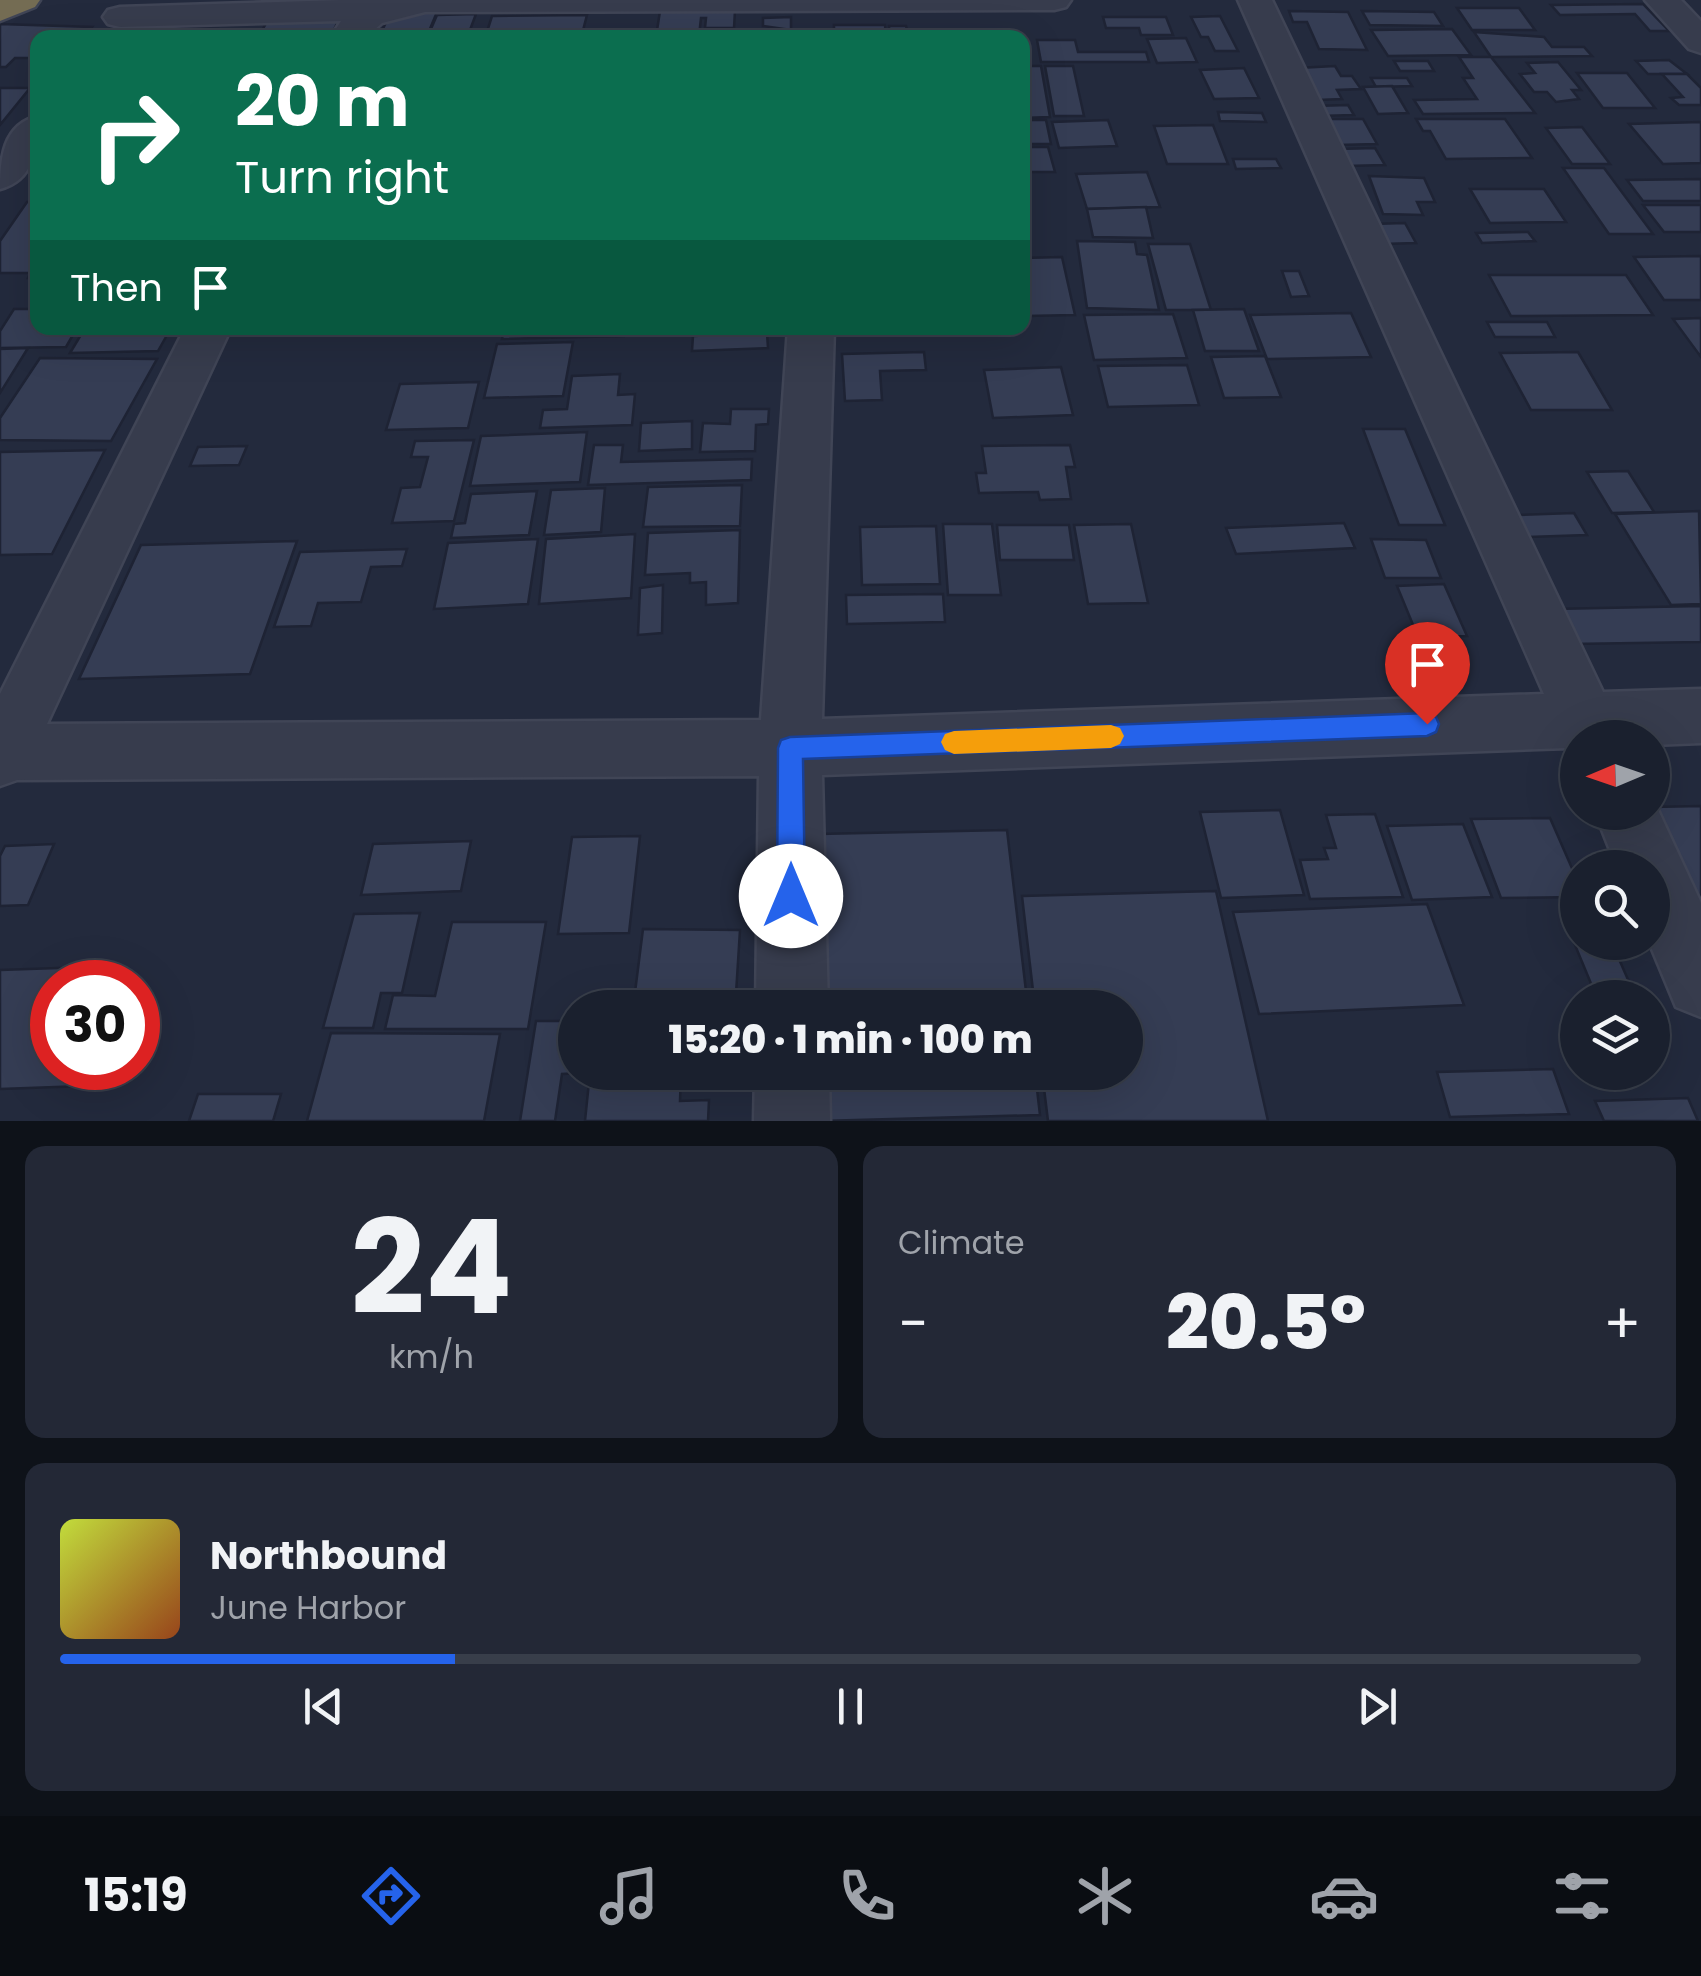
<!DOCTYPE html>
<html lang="en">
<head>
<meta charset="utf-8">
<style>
	:root { --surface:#1a202e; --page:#232836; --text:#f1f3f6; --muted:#9fa3aa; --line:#383e4a; --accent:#2563eb }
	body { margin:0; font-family:Poppins,sans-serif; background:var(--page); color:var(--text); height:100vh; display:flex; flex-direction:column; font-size:38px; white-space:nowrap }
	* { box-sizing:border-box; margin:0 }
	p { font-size:32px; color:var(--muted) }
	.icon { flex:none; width:55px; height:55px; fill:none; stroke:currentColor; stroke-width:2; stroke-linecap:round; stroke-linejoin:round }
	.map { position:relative; height:1121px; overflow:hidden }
	.details { display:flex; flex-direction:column; gap:25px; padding:25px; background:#0e1219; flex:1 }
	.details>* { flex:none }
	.guide { position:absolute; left:30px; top:30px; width:1000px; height:305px; border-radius:20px; box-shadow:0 10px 40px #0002,0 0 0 2px var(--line); background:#0b6e4f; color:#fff; overflow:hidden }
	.needle { width:65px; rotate:268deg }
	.fabs { position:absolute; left:1560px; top:720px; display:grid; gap:20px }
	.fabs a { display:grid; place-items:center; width:110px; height:110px; border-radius:50%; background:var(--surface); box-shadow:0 10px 40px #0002,0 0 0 2px var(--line); font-size:50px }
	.speed { position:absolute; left:30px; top:960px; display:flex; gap:20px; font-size:50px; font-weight:700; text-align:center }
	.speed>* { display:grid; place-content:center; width:130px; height:130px; border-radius:50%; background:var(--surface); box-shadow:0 10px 40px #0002,0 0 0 2px var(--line); line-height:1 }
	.speed .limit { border:15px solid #d22; background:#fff; color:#111 }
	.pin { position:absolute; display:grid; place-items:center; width:85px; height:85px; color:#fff; margin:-102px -42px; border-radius:50% 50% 50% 0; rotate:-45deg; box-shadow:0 0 10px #0007 }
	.pin .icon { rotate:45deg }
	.me { position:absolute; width:110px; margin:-55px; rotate:0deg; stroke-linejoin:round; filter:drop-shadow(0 0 8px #0008) }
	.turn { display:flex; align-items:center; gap:35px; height:210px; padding:0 40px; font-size:45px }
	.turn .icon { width:130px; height:130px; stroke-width:2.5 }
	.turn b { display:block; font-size:70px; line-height:85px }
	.then { display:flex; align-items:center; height:95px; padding:0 40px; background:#0003; gap:20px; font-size:38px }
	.big { font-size:75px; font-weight:800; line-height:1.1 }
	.details .card { flex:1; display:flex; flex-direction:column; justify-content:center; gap:15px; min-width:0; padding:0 35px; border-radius:20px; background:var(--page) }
	.details .dial { align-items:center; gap:0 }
	.dial b { font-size:130px; line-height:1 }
	.song { display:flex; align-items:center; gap:30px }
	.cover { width:120px; height:120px; border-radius:15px; background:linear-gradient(135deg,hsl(70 70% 55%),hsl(20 70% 35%)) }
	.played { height:10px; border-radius:5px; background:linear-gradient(90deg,var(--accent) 25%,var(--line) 25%) }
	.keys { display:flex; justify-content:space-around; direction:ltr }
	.heat { display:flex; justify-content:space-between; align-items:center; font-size:55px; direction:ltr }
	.details .tiles { flex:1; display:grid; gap:25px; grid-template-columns:1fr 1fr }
	.card:last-child { grid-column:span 2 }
	.trip { position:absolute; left:558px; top:990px; width:585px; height:100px; border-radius:50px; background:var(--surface); box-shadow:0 10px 40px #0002,0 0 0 2px var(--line); font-weight:800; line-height:100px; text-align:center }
	.tabs { display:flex; height:160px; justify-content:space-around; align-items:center; background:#0a0d12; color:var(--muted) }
	.tabs .icon { width:70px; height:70px }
	.tabs .on { color:var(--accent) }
	.tabs b { font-size:45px; color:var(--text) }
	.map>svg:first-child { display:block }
	.building { fill:#353d54; stroke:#1e2334; stroke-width:2.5 }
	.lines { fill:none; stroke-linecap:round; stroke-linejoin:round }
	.street-casing { stroke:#404556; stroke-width:5 }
	.highway-casing { stroke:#3f4455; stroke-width:5 }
	.street { fill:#373c4d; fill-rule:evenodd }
	.highway { fill:#746c53; fill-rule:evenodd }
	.route { fill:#2563eb; stroke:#184099; stroke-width:2.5 }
	.slow { fill:#f59e0b }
</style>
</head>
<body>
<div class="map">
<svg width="1701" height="1121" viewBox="0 0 1701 1121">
	<rect width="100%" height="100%" fill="#232a3d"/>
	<g class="building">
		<path d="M1643,4L1669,31H1650L1635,14L1560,15L1551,5Z"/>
		<path d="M1457,8H1519L1535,30H1472Z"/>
		<path d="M735,10L734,28H705L706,18H701L699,36L656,37L660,11Z"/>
		<path d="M1289,11L1348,12L1367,50L1319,49L1307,22H1293Z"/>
		<path d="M1362,11L1434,12L1443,26L1370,25Z"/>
		<path d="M391,12H437L427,36L379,37Z"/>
		<path d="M476,14L467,38H427L437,15Z"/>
		<path d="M587,15L581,38H485L492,16Z"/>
		<path d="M1220,16L1238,51H1215L1208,37H1201L1191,17Z"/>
		<path d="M340,17L332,34L259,36L269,18Z"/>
		<path d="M791,17V30L763,26V18Z"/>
		<path d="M1103,17H1166L1173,35H1141L1139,28H1106Z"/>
		<path d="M0,24L92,27L82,38H38V52L28,58H15L6,67H0Z"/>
		<path d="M834,25H885L886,38H834Z"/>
		<path d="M174,26L167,38H132L139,27Z"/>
		<path d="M889,26H906L908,34H922L923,38H890Z"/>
		<path d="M182,29H217L211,38H175Z"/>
		<path d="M1452,29L1471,55L1388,56L1371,30Z"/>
		<path d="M1474,32L1544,37L1552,47H1584L1592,56L1491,57Z"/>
		<path d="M786,33V38H720V34Z"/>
		<path d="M1186,38L1197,62L1157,63L1147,39Z"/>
		<path d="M1037,40H1075L1078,52H1146L1149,62H1041Z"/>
		<path d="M1459,57H1491L1535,113L1423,114L1414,100L1477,99L1463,78H1473Z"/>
		<path d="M1669,60L1687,74H1648L1636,61Z"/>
		<path d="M1394,61H1428L1434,71H1400Z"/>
		<path d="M1558,62L1581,90H1572L1579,99L1556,102L1547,92H1534L1520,74L1535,73L1527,63Z"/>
		<path d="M1022,66H1041L1050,117L1022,118Z"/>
		<path d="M1045,66H1073L1084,116H1054Z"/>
		<path d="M1335,66L1341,76H1352L1361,89L1337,90L1342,99L1318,100L1298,68Z"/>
		<path d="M1244,68L1259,98L1214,99L1200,70Z"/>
		<path d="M1577,73H1627L1655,108H1603Z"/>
		<path d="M1662,74H1687L1701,88V105H1679L1671,98L1683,97Z"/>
		<path d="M1371,78H1407L1412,86L1376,87Z"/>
		<path d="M1392,86L1408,113L1378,114L1363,87Z"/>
		<path d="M0,88H30L0,125Z"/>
		<path d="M1348,105L1354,115L1319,116L1314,106Z"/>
		<path d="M1218,112L1262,113L1266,122L1220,121Z"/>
		<path d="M1325,119H1363L1377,144L1337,145Z"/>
		<path d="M1416,119H1505L1532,158L1446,159L1430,131H1423Z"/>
		<path d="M1022,120H1046L1051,144H1022Z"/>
		<path d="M1108,120L1117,146L1059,148L1052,122Z"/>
		<path d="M1701,122V163L1663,164L1629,124Z"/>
		<path d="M1213,125L1228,164H1167L1154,126Z"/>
		<path d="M1582,127L1610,164H1572L1546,128Z"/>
		<path d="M1022,147H1048L1055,172H1022Z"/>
		<path d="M1375,148L1385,165L1346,166L1338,149Z"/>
		<path d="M1233,159H1276L1281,168L1236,169Z"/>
		<path d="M1563,168H1604L1653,234H1609Z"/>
		<path d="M1147,172L1160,207L1087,209L1076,174Z"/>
		<path d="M1369,176L1424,178L1435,202H1417L1423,215L1383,214Z"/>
		<path d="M1701,179V201H1643L1627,180Z"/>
		<path d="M1470,189H1544L1566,222L1490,223Z"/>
		<path d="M27,202H38V278H28L30,273H0V241Z"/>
		<path d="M1643,205H1701V232H1664Z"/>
		<path d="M1146,207L1153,238L1093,237L1087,209Z"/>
		<path d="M1405,223L1416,243L1382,244L1372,224Z"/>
		<path d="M1528,232L1535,241L1482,243L1476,233Z"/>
		<path d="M1077,241L1135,242L1137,254L1147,255L1159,310L1087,308Z"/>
		<path d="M1148,244H1190L1211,310H1166Z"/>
		<path d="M1701,256V300H1664L1634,257Z"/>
		<path d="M1062,257L1075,315L1026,316L1022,258Z"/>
		<path d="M1282,271H1299L1309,296L1291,297Z"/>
		<path d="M1489,275H1626L1653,315L1511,316Z"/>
		<path d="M14,309H38V328H77L66,347L0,348V331Z"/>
		<path d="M1244,309L1259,351H1205L1193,310Z"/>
		<path d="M1351,313L1371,357L1267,359L1250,315Z"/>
		<path d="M1173,314L1187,358L1094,360L1084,315Z"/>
		<path d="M1701,318V357L1673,319Z"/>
		<path d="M1487,322H1547L1555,337H1495Z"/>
		<path d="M85,328H171L158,351L70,353Z"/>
		<path d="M504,328H626L624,336L502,339Z"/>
		<path d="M767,333L768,348L692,351L693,336Z"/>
		<path d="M573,342L563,396L484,398L497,344Z"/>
		<path d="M28,348L0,393V349Z"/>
		<path d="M924,352L926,370L880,371L882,400L845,401L842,354Z"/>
		<path d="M1578,352L1612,410H1531L1500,353Z"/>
		<path d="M1265,356L1281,397L1224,398L1211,357Z"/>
		<path d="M40,358L157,359L111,441L0,440V418Z"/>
		<path d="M1187,365L1199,405L1108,407L1098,366Z"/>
		<path d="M1061,367L1073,415L993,418L984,370Z"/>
		<path d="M620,374L618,395L635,394L632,425L540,428L543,410L567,409L572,376Z"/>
		<path d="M479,382L468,428L386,430L400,384Z"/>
		<path d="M731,409H769L768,424L756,425L755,451L700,452L703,423L730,424Z"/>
		<path d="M692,421V449L639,451L641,423Z"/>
		<path d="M1363,429H1405L1445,525H1399Z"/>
		<path d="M587,432L580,482L470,486L481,436Z"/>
		<path d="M474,440L454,521L392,523L401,488L420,487L428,457H411L415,441Z"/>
		<path d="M594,445H623L621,462L752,459L751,480L588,485Z"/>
		<path d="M1070,445L1075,467H1066L1071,499L1040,500L1038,492L979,493L976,473H986L982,446Z"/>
		<path d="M247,446L239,465L190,466L198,447Z"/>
		<path d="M105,450L52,554L0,555V452Z"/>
		<path d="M1628,471L1654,512L1612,513L1587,472Z"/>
		<path d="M742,485L740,526L643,527L648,487Z"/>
		<path d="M605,488L601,532L544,535L551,490Z"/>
		<path d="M537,491L529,535L451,538L454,524L465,523L471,494Z"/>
		<path d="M1699,511L1701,604L1671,605L1615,514Z"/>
		<path d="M1574,513L1587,535L1528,537L1516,515Z"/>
		<path d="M1344,523L1355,548L1236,554L1226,528Z"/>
		<path d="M943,524H992L1001,595H948Z"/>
		<path d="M1131,524L1148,603L1088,604L1074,525Z"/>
		<path d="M997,525H1069L1074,560H1000Z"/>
		<path d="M936,526L940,584L862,585L860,527Z"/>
		<path d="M740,530L738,603L706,605V582L690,583V573L645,575L648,533Z"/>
		<path d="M635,534L631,598L539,604L546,539Z"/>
		<path d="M538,539L528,604L434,609L448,543Z"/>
		<path d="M1371,539L1426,540L1441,578H1385Z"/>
		<path d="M297,541L250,674L79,679L141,545Z"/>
		<path d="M407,549L402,566L371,567L361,602L318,603L311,626L274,627L300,552Z"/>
		<path d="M1444,584L1467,636L1418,637L1397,586Z"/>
		<path d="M663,585L662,633L638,635L640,588Z"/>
		<path d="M943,594L945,622L847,624L846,595Z"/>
		<path d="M1701,606V642L1571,644L1553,609Z"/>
		<path d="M1701,806V931L1652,812V807Z"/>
		<path d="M1280,810L1304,895L1221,898L1200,812Z"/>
		<path d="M1375,814L1403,897L1310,899L1300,860L1328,859L1324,848H1336L1326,815Z"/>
		<path d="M1550,818L1578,882V897L1501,898L1471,819Z"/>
		<path d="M1463,824L1492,897L1412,900L1387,826Z"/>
		<path d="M1007,830L1028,1008H819L818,834Z"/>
		<path d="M640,836L629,933L558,934L572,837Z"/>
		<path d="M471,841L461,891L361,895L373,844Z"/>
		<path d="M54,844L28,905L0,906V856L5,846Z"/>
		<path d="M1216,891L1268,1121H1048L1042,1072H1125V1008H1035L1022,896Z"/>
		<path d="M1427,904L1464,1005L1259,1014L1233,912Z"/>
		<path d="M420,913L402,993H381L373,1028H323L354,914Z"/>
		<path d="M452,922H546L528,1029H385L393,995L435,996Z"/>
		<path d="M643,929L740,930L736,994H745L743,1008H633Z"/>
		<path d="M1612,943L1636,998H1597L1575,945Z"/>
		<path d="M116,966L110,982H52V1068H91L84,1086L0,1089V970Z"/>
		<path d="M536,1021H575V1072L582,1073L562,1074L555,1121H520Z"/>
		<path d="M331,1033L500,1034L484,1121H307Z"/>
		<path d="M1553,1069L1569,1114L1450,1117L1437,1072Z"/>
		<path d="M590,1072H681L680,1101L709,1100L708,1121H585Z"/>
		<path d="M819,1072H1035L1040,1115L820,1121Z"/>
		<path d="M198,1094H281L273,1121H189Z"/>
		<path d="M1688,1098L1698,1121H1604L1595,1101Z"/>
	</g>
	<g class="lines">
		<defs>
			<g id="street">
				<path d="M342,0H1071L1066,7L1054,10L425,12L382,23L365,38H330L341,21L120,27L108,24L103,17L108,10L120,7Z"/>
				<path d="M1238,0H1272L1603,692L1701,689V743L1652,745V738H1578V760L1568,748L822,775L828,1008H756L759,776L17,780L0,786V694L185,328H231L47,724L761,720L788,328H834L822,719L1544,694Z"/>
				<path d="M1645,0H1681L1701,21V53L1689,49Z"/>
				<path d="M38,116C38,146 35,180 0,189C0,159 3,124 38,116Z"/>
				<path d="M1652,797L1701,903V1017L1676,1007L1649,942H1652V868H1617L1595,812H1652Z"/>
				<path d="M755,1072H829L830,1121H754Z"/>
			</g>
			<path id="highway" d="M0,0H40L35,7L0,21Z"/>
		</defs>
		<use href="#street" class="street-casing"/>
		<use href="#highway" class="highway-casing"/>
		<use href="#street" class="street"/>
		<use href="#highway" class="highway"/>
	</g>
	<path class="route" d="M1427,713L1436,717L1439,724L1436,732L1427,736L803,759L805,896L801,906L791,910L781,906L777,896L778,748L781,740L790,737Z"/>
	<path class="slow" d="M1111,725L1120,728L1124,736L1120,744L1111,748L954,754L945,750L941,742L945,734L954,731Z"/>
</svg>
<div class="fabs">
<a><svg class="needle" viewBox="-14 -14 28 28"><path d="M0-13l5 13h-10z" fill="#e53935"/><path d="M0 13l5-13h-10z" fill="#9fa3aa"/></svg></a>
<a><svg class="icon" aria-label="search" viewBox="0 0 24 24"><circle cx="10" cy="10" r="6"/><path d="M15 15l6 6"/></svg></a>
<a><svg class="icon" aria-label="layers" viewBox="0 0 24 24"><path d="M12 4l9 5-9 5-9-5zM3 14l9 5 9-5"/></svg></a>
</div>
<div class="speed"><div class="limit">30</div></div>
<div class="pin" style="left:1427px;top:724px;background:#d93025"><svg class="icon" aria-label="arrive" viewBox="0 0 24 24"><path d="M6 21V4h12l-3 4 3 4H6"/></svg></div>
<svg class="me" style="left:791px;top:896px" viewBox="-20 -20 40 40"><circle r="19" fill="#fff"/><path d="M0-13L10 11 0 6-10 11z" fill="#2563eb"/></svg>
<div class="trip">15:20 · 1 min · 100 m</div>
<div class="guide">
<div class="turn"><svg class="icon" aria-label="right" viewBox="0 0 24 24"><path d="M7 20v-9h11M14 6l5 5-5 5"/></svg><div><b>20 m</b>Turn right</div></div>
<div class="then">Then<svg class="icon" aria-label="arrive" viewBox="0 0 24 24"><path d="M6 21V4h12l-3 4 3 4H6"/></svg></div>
</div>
</div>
<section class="details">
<div class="tiles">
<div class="card dial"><b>24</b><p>km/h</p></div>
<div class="card"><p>Climate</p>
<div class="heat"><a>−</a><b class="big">20.5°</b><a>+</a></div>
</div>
<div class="card">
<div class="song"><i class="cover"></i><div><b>Northbound</b><p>June Harbor</p></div></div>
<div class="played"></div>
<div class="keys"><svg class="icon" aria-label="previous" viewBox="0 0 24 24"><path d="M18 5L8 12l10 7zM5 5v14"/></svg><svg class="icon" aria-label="pause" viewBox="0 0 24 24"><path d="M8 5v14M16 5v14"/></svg><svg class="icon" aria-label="next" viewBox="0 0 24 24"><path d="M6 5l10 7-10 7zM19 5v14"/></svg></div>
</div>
</div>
</section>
<nav class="tabs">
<b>15:19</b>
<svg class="icon on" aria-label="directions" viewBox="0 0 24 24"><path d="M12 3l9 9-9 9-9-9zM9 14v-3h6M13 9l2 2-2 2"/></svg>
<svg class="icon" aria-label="music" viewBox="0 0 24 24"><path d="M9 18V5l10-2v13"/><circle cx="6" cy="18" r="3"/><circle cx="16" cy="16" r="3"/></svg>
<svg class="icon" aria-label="phone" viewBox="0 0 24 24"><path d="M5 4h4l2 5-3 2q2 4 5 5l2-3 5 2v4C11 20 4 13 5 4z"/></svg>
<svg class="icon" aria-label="climate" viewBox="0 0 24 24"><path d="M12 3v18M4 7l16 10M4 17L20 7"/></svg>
<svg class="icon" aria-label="car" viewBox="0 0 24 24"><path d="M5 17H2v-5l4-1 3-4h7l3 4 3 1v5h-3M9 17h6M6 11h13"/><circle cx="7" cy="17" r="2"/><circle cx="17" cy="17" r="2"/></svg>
<svg class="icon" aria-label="filters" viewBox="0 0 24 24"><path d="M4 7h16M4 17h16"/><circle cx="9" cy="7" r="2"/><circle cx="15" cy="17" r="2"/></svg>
</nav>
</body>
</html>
